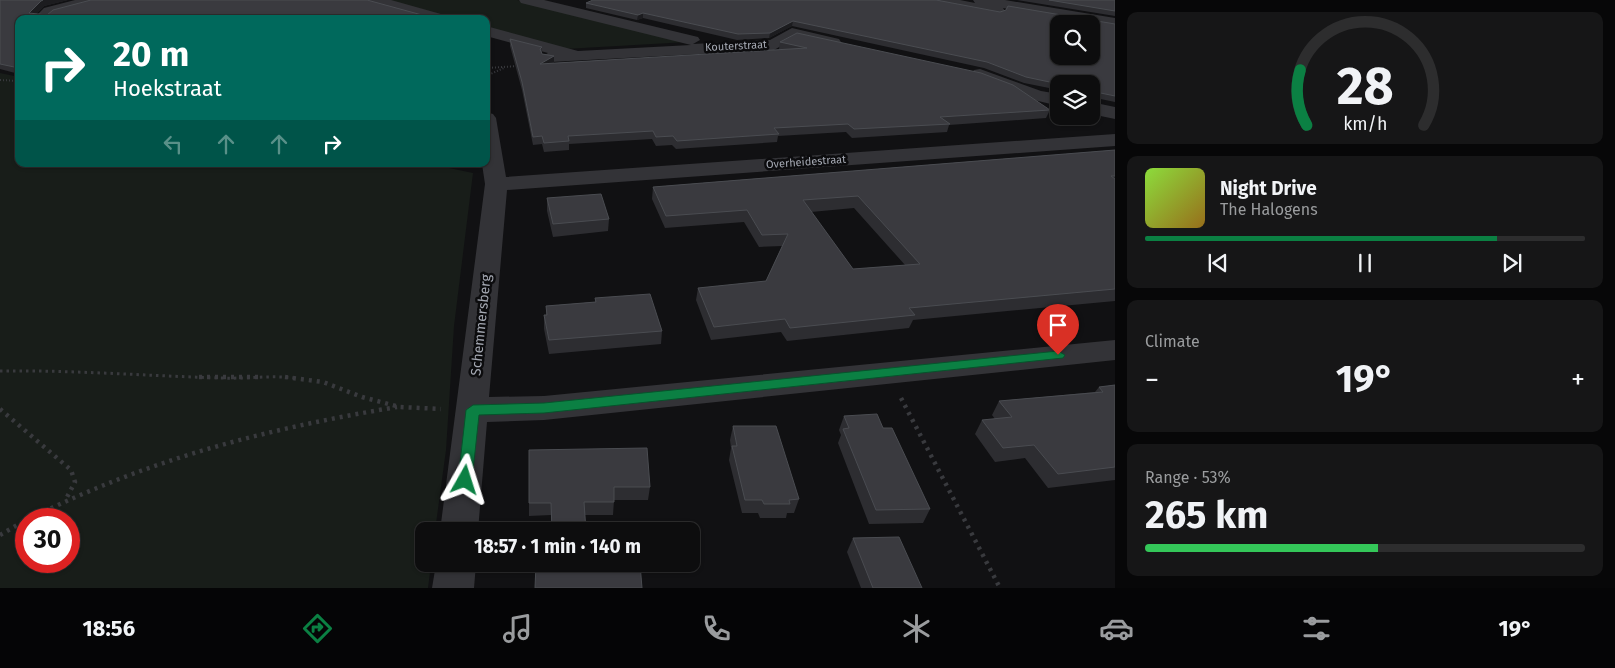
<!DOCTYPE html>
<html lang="en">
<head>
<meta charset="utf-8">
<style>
	:root { --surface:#0d0d0e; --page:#161617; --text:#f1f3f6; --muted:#9a9c9e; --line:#2d2d2e; --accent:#0b8043 }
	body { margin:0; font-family:"Fira Sans",sans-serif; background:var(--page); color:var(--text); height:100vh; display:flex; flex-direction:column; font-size:19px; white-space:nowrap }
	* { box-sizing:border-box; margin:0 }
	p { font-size:16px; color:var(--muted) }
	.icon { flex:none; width:28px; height:28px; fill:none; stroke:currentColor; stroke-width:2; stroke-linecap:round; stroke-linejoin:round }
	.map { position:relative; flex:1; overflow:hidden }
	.sheet { display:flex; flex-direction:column; gap:12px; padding:12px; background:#070708; width:500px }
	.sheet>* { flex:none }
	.guide { position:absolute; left:15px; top:15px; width:475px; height:152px; border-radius:10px; box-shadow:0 1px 4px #0004,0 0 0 1px var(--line); background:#00695c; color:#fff; overflow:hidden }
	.buttons { position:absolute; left:1050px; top:15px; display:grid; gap:10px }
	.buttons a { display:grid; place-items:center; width:50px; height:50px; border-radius:10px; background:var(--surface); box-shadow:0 1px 4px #0004,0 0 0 1px var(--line); font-size:25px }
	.speed { position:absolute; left:15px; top:508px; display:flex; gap:10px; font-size:25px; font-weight:700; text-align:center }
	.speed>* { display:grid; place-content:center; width:65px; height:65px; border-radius:50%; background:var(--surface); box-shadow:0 1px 4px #0004,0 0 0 1px var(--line); line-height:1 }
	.speed .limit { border:8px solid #d22; background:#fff; color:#111 }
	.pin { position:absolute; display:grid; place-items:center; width:42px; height:42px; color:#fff; margin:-51px -21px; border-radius:50% 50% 50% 0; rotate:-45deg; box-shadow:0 0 5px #0007 }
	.pin .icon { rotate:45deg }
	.me { position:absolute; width:55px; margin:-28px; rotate:6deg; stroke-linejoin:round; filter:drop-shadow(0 0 4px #0008) }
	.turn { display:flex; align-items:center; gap:18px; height:105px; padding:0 15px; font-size:22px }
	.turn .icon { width:65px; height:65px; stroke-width:2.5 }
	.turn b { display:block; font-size:35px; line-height:42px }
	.lanes { display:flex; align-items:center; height:48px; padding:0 15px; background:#0003; justify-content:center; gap:25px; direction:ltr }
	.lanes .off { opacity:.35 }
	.big { font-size:38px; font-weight:700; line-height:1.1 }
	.sheet .widget { flex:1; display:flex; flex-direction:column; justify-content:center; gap:8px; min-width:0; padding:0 18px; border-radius:10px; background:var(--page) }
	.sheet .dial { align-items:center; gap:0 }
	.dial svg { height:130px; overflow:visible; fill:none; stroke:var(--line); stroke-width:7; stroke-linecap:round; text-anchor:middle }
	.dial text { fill:var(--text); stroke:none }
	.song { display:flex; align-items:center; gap:15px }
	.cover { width:60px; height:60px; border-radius:8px; background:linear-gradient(135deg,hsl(90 70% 55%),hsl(40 70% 35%)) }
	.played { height:5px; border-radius:2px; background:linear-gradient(90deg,var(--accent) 80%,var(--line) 80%) }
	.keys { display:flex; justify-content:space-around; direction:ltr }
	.heat { display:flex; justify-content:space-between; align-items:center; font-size:28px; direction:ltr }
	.charge { height:8px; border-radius:4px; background:linear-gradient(90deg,#34c759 53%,var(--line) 0) }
	.trip { position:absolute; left:415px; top:522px; width:285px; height:50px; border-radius:10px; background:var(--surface); box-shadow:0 1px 4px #0004,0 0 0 1px var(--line); font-weight:700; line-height:50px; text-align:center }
	.tabs { display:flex; height:80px; justify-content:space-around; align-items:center; background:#050506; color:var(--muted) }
	.tabs .icon { width:35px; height:35px }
	.tabs .active { color:var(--accent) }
	.tabs b { font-size:22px; color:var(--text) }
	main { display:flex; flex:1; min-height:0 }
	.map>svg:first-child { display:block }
	.green { fill:#181d19; fill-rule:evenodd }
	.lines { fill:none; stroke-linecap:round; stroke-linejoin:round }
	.path-far2 { stroke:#393a3e; stroke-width:2; stroke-dasharray:1 2; stroke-linecap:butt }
	.path-far1 { stroke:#393a3e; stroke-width:3; stroke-dasharray:2.5 4; stroke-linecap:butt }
	.path { stroke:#393a3e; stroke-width:4.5; stroke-dasharray:3 5; stroke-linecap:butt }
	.minor { fill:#333337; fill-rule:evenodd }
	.wall { fill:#2d2d31; fill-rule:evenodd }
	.shaded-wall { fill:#1c1c1f }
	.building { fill:#3a3a3f; stroke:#4a4c51; fill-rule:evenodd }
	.route { fill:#0b8043; stroke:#07532c }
	.labels { text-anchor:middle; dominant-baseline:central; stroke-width:5; stroke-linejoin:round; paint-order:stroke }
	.far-street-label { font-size:11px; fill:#a4a8b2; stroke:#0c0c0e }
	.street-label { font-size:14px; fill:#a4a8b2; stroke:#0c0c0e }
</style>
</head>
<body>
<main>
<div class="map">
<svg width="1115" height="588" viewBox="0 0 1115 588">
	<rect width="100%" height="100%" fill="#111113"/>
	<g class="green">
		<path d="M388,0H517L687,42L565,49L486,27V19H456Z"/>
		<path d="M0,73L19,77V164H430L473,173L454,326L446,450L435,531H424V564H431L428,588H0ZM26,519H69V561H26Z"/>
	</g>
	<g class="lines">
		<g class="path-far2">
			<path d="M486,68L519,66"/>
			<path d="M486,76L504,68"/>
			<path d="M0,80L19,81"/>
		</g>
		<path class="path-far1" d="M0,371C74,370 148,376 222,378C246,379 270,375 294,378"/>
		<g class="path">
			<path d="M199,377H259"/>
			<path d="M285,377L323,382L362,397L400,407L441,409"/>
			<path d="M901,398L1000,588"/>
			<path d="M0,409L71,470L75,482L66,499"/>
			<path d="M29,519C149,459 265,429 397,407"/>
			<path d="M0,535L26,520"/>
		</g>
		<g class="minor">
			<path d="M75,0H98L96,3L54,14L49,19H33L44,8Z"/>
			<path d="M368,0H391L448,16L450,19H426L370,3Z"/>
			<path d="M519,0H544L698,37L700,40L693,44L770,40L792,28L839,39L841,42L833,47L795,38L774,50L550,62L544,61L542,57L548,53L486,36V26L578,51L691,45L521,3Z"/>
			<path d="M929,0H960L975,3L973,0H1005L1115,18V28L1003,8L1005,11L1003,14L998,15L936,4Z"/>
			<path d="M980,69L1041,91L1059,94V106L1030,99L974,78L971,74L974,70Z"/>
			<path d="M1091,102L1115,107V119L1091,114Z"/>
			<path d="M486,112L493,114L496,118L506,177L1115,134V146L507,190L489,397L544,396L1115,340V360L544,420L487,422L478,531H440L485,184L482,164H486Z"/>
			<path d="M436,564H476L474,588H432Z"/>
		</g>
	</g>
	<g class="wall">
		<path d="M0,0H68L44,6L36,14L47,15L367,0L19,19V74L0,69Z"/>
		<path d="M1017,0H1115V16Z"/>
		<path d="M937,1L1000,12L1115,24V102L1091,97V84H1059V90L1024,83L984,68L792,26L769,38L737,40L643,18L637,20L586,8V3Z"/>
		<path d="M797,33L1050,110L1046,118L949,125L947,132L852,138L846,132L828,133L778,136L777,142L676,149L672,145L656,146L652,139L569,144V150L544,152L542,144L533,145L522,90L510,46V39L542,47V54L554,56V63L781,50L779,49L780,42Z"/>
		<path d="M1115,150V301L913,320L909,328L787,341L781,332L711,340L696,300L698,288L766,281L782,246L759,247L744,222L665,228L652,199L653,187ZM854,208L905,265L853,269L811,212Z"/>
		<path d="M547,198L609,219L608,231L553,237L547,211Z"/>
		<path d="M595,298L662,331L661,344L549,354L544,329V315H546V306L595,302Z"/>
		<path d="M1115,385V480L1048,488L1025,458L995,462L975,434L982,420L995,419L992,415L999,401L1095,392L1099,387Z"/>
		<path d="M844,416L883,428L930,509L923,523L869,524L838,443L841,435L839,430Z"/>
		<path d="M733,426L799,499L794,513H787L786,518H760L758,513H742L729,460L731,448L730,440Z"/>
		<path d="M529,450L650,487L648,500H614L613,515H585L586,531H552L551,515L529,516Z"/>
		<path d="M853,538L922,588H861L847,552Z"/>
	</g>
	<g class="shaded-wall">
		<path d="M43,0H68L44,6L31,19L29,13L41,1Z"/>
		<path d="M643,13V18L637,20L638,15Z"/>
		<path d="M793,21L792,26L769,38L770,33Z"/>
		<path d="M554,56V64H540Z"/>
	</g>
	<g class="building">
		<path d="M0,0H43L41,1L29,13L47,15L53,10L91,0H367L433,18L19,19V68L0,64Z"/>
		<path d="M593,0H936L1000,12L1006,10L1008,6L1115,24V96L1091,91V84H1059L1026,77L987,62L793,21L770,33L738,34L643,13L638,15L586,3ZM1059,24H1091V56H1059Z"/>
		<path d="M1049,0H1115V11Z"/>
		<path d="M797,33L981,73L1013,85L1050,110L940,117L950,124L854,129L848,124L830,125L774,128L779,134L677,141L673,136L656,137L653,131L568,136L569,141L544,143L542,136L533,137L522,82L510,39L542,47L540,49L542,54L554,56L540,64L807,48L780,42Z"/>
		<path d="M1115,150V176H1111L1115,179V289L909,308L915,315L790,328L785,319L714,327L698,288L766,281L788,234L762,235L747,210L666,216L653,187ZM858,196L920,264L853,269L803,200Z"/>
		<path d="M601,194L609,219L553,224L547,198Z"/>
		<path d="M650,294L662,331L549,340L544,315H547L546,306L596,302L595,298Z"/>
		<path d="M1115,385V467L1058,474L1034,445L1003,448L982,420L1012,417L999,401L1103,392L1099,387Z"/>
		<path d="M877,414L883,428H892L930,509L876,510L843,429L849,428L844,416Z"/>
		<path d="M733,426H776L799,499L789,500L790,504H764L762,500H745L732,446H737Z"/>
		<path d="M647,448L650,487H614V502H584L586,531H552L551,503H529V450Z"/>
		<path d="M899,537L922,588H873L853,538Z"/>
		<path d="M536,564H640L642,588H535Z"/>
	</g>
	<path class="route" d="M1058,351L1065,355L1063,358L544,413L479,415L472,480L470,484L465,486L460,484L458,480L466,410L473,405L544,403Z"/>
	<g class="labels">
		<g class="far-street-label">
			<text transform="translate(736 46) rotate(-3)">Kouterstraat</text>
			<text transform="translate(806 162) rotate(-4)">Overheidestraat</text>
		</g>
		<g class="street-label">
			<text transform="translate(481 325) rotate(-84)">Schemmersberg</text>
		</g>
	</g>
</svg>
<div class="buttons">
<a><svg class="icon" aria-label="search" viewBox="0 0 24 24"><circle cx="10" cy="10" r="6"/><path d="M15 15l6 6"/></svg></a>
<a><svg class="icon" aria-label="layers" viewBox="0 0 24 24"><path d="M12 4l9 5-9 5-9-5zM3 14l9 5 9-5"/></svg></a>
</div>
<div class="speed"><div class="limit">30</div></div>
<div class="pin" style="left:1058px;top:355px;background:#d93025"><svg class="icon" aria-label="arrive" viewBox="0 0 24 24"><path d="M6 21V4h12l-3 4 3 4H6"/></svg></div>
<svg class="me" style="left:465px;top:480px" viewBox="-20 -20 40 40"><path d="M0-17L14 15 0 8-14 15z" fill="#0b8043" stroke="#fff" stroke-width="4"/></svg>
<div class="trip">18:57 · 1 min · 140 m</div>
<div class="guide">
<div class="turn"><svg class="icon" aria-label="right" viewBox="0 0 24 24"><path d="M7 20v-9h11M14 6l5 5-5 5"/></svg><div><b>20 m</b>Hoekstraat</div></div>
<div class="lanes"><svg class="icon off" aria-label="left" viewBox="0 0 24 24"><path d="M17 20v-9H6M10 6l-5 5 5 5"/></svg><svg class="icon off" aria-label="ahead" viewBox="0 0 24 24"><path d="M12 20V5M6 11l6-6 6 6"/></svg><svg class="icon off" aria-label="ahead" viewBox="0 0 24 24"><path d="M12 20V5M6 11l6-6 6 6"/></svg><svg class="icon" aria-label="right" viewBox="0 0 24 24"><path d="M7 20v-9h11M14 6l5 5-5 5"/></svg></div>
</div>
</div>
<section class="sheet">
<div class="widget dial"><svg viewBox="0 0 100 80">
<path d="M14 69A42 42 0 1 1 86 69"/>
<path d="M14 69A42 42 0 0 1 10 35" stroke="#0b8043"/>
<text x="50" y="56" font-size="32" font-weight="700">28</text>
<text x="50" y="72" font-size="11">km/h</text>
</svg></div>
<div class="widget">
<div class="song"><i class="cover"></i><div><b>Night Drive</b><p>The Halogens</p></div></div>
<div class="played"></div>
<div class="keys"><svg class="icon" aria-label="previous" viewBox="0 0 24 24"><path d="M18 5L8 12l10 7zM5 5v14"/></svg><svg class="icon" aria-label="pause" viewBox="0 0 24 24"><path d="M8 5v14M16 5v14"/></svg><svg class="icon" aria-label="next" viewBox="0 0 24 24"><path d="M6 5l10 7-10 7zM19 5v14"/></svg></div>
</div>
<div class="widget"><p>Climate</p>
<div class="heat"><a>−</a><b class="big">19°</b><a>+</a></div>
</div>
<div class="widget"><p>Range · 53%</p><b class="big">265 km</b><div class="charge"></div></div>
</section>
</main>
<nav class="tabs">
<b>18:56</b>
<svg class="icon active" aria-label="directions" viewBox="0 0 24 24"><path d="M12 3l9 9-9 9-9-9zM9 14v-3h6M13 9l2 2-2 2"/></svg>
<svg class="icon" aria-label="music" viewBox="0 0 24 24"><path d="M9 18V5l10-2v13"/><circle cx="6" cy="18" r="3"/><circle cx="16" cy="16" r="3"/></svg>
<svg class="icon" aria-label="phone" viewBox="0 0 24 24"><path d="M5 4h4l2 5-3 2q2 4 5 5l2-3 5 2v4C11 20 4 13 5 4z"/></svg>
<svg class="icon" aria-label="climate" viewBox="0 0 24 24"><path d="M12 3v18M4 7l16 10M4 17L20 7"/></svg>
<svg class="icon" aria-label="car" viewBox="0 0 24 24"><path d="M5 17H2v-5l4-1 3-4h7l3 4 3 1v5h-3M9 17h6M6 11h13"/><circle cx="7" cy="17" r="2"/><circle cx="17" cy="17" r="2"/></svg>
<svg class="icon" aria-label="filters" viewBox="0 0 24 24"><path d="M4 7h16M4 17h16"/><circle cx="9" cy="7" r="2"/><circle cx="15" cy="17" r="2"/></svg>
<b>19°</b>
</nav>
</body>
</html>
